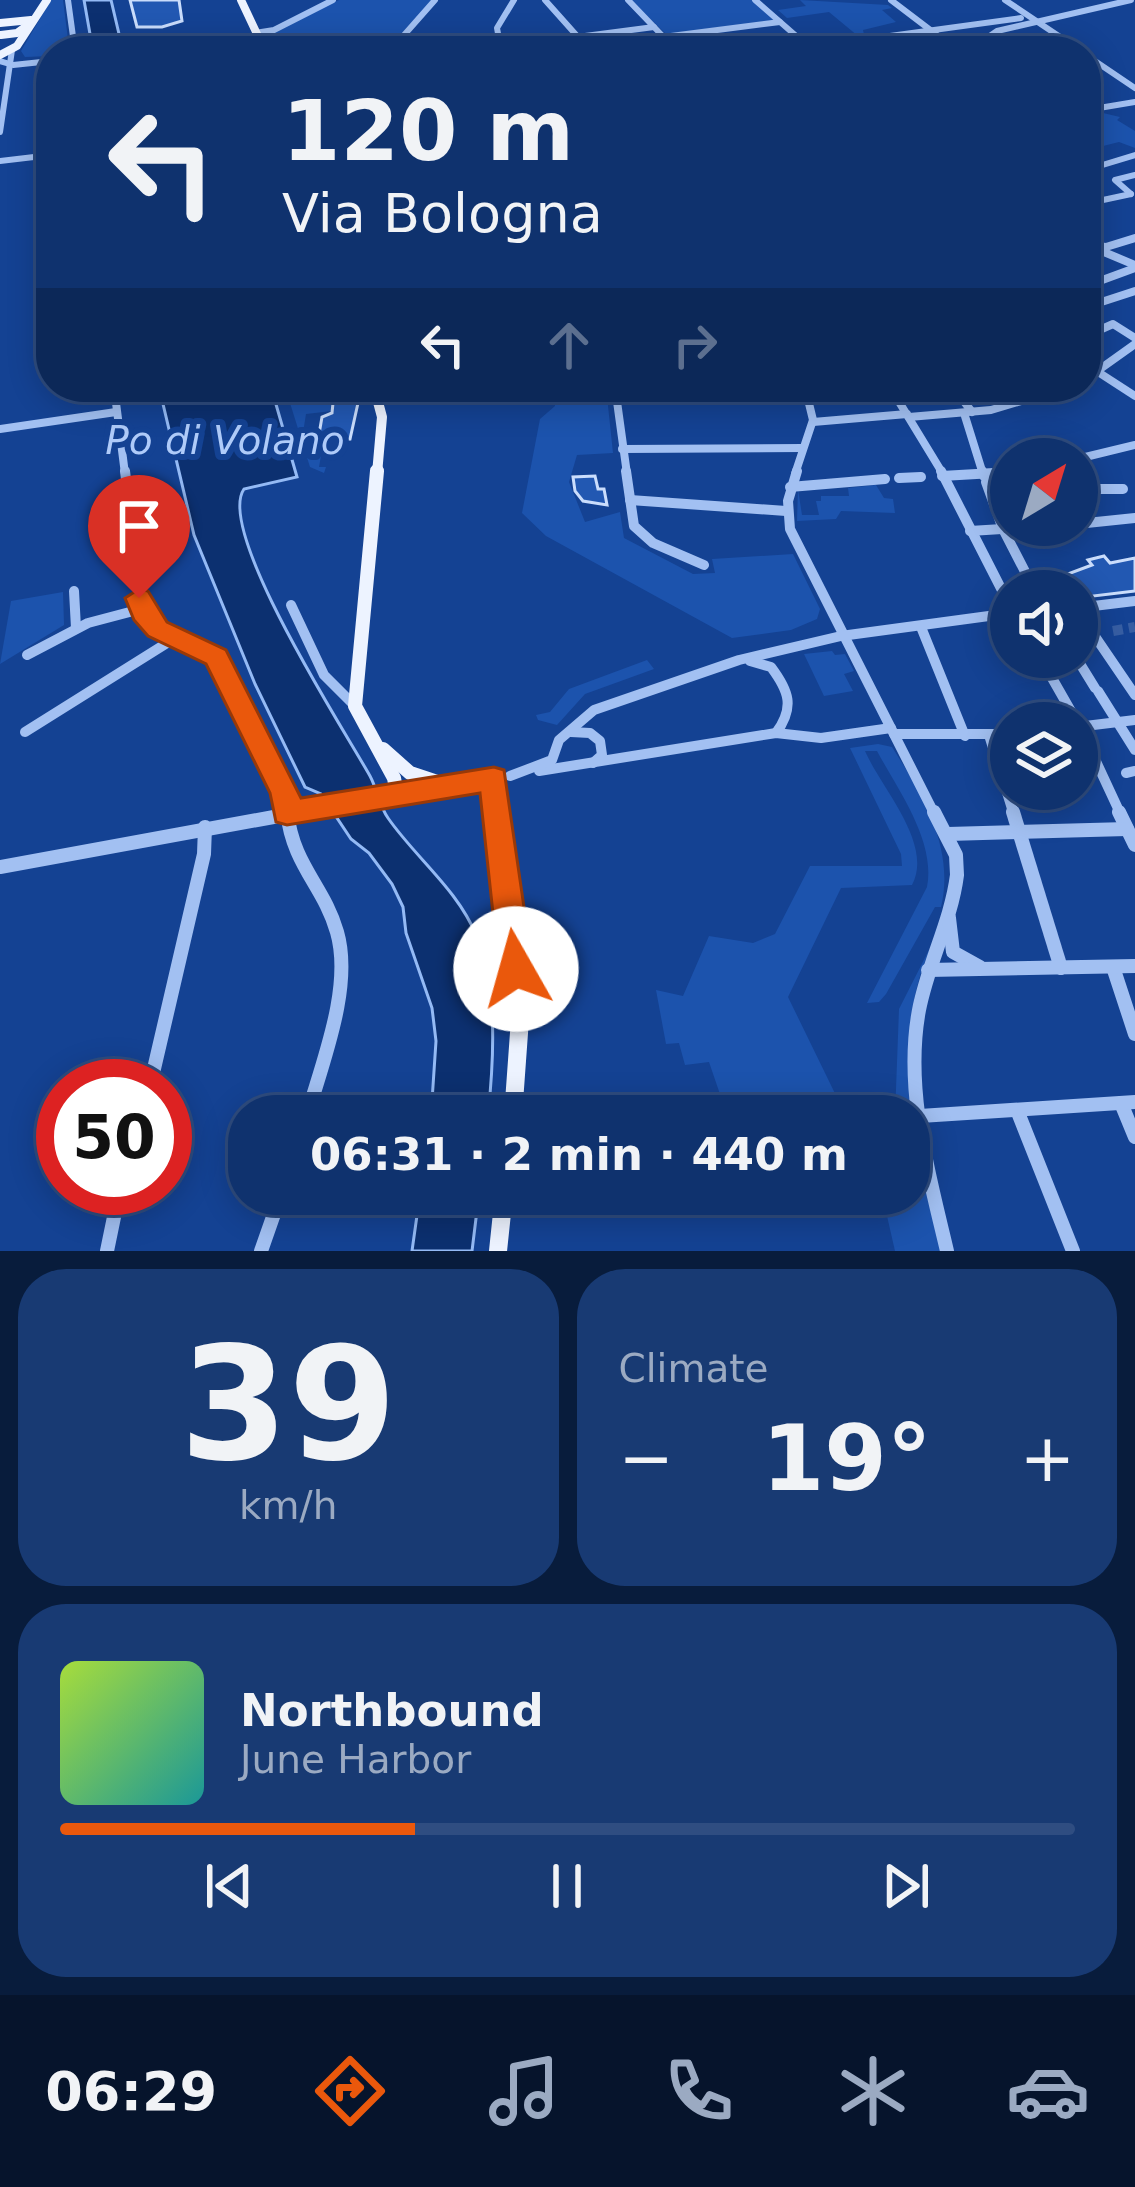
<!DOCTYPE html>
<html lang="en">
<head>
<meta charset="utf-8">
<style>
	:root { --surface:#0f326e; --page:#183a73; --text:#f1f3f6; --muted:#9baac2; --line:#2f4d81; --accent:#ea580c }
	body { margin:0; font-family:"DejaVu Sans",sans-serif; background:var(--page); color:var(--text); height:100vh; display:flex; flex-direction:column; font-size:45px; white-space:nowrap }
	* { box-sizing:border-box; margin:0 }
	p { font-size:39px; color:var(--muted) }
	.icon { flex:none; width:66px; height:66px; fill:none; stroke:currentColor; stroke-width:2; stroke-linecap:round; stroke-linejoin:round }
	.map { position:relative; height:1251px; overflow:hidden }
	.drawer { display:flex; flex-direction:column; gap:18px; padding:18px; background:#081c3c; flex:1 }
	.drawer>* { flex:none }
	.banner { position:absolute; left:36px; top:36px; width:1065px; height:366px; border-radius:48px; box-shadow:0 6px 30px #0003,0 0 0 3px var(--line); background:#0f326e; color:var(--text); overflow:hidden }
	.needle { width:78px; rotate:38deg }
	.tools { position:absolute; left:990px; top:438px; display:grid; gap:24px }
	.tools a { display:grid; place-items:center; width:108px; height:108px; border-radius:50%; background:var(--surface); box-shadow:0 6px 30px #0003,0 0 0 3px var(--line); font-size:60px }
	.speed { position:absolute; left:36px; top:1059px; display:flex; gap:24px; font-size:60px; font-weight:700; text-align:center }
	.speed>* { display:grid; place-content:center; width:156px; height:156px; border-radius:50%; background:var(--surface); box-shadow:0 6px 30px #0003,0 0 0 3px var(--line); line-height:1 }
	.speed .limit { border:18px solid #d22; background:#fff; color:#111 }
	.pin { position:absolute; display:grid; place-items:center; width:102px; height:102px; color:#fff; margin:-123px -51px; border-radius:50% 50% 50% 0; rotate:-45deg; box-shadow:0 0 12px #0007 }
	.pin .icon { rotate:45deg }
	.me { position:absolute; width:132px; margin:-66px; rotate:353deg; stroke-linejoin:round; filter:drop-shadow(0 0 9px #0008) }
	.turn { display:flex; align-items:center; gap:42px; height:252px; padding:0 48px; font-size:54px }
	.turn .icon { width:156px; height:156px; stroke-width:2.5 }
	.turn b { display:block; font-size:84px; line-height:102px }
	.lanes { display:flex; align-items:center; height:114px; padding:0 48px; background:#0003; justify-content:center; gap:60px; direction:ltr }
	.lanes .off { opacity:.35 }
	.big { font-size:90px; font-weight:700; line-height:1.1 }
	.drawer .widget { flex:1; display:flex; flex-direction:column; justify-content:center; gap:18px; min-width:0; padding:0 42px; border-radius:48px; background:var(--page) }
	.drawer .dial { align-items:center; gap:0 }
	.dial b { font-size:156px; line-height:1 }
	.song { display:flex; align-items:center; gap:36px }
	.cover { width:144px; height:144px; border-radius:18px; background:linear-gradient(135deg,hsl(80 70% 55%),hsl(180 70% 35%)) }
	.played { height:12px; border-radius:6px; background:linear-gradient(90deg,var(--accent) 35%,var(--line) 35%) }
	.keys { display:flex; justify-content:space-around; direction:ltr }
	.heat { display:flex; justify-content:space-between; align-items:center; font-size:66px; direction:ltr }
	.drawer .tiles { flex:1; display:grid; gap:18px; grid-template-columns:1fr 1fr }
	.widget:last-child { grid-column:span 2 }
	.trip { position:absolute; left:228px; top:1095px; width:702px; height:120px; border-radius:48px; background:var(--surface); box-shadow:0 6px 30px #0003,0 0 0 3px var(--line); font-weight:700; line-height:120px; text-align:center }
	.menu { display:flex; height:192px; justify-content:space-around; align-items:center; background:#06142c; color:var(--muted) }
	.menu .icon { width:84px; height:84px }
	.menu .selected { color:var(--accent) }
	.menu b { font-size:54px; color:var(--text) }
	.map>svg:first-child { display:block }
	.green { fill:#1c53ad }
	.water { fill:#0c3070; stroke:#94baf5; stroke-width:3 }
	.building { fill:#2258b2; stroke:#caddfc; stroke-width:3 }
	.lines { fill:none; stroke-linecap:round; stroke-linejoin:round }
	.minor-tunnel { stroke:#375ea3; stroke-width:10; stroke-dasharray:10 6; stroke-linecap:butt }
	.minor-far3 { stroke:#a2c0f2; stroke-width:6 }
	.minor-far2 { stroke:#a2c0f2; stroke-width:8 }
	.minor-far1 { stroke:#a2c0f2; stroke-width:10 }
	.minor { stroke:#a2c0f2; stroke-width:14 }
	.major-far3 { stroke:#edf3ff; stroke-width:8 }
	.major-far2 { stroke:#edf3ff; stroke-width:10 }
	.major-far1 { stroke:#edf3ff; stroke-width:14 }
	.major { stroke:#edf3ff; stroke-width:18 }
	.route { fill:#ea580c; stroke:#983908; stroke-width:3 }
	.labels { text-anchor:middle; dominant-baseline:central; stroke-width:12; stroke-linejoin:round; paint-order:stroke }
	.water-label { font-size:39px; font-style:italic; fill:#afcbf9; stroke:#144293 }
</style>
</head>
<body>
<div class="map">
<svg width="1135" height="1251" viewBox="0 0 1135 1251">
	<rect width="100%" height="100%" fill="#144293"/>
	<g class="green">
		<path d="M51,0H63L69,47L51,51V56L25,57L21,51Z"/>
		<path d="M339,0H432L386,51L271,46L265,34Z"/>
		<path d="M630,0H752L775,20L666,34Z"/>
		<path d="M800,0L888,5L892,8L882,10L896,22L863,30L865,39L817,45L815,43L858,36L829,12L787,18L778,10L806,6Z"/>
		<path d="M1086,109L1120,117L1117,120L1135,131V148L1119,142L1099,147L1086,137Z"/>
		<path d="M285,387H356L364,402L334,403L332,411L306,414L302,439H324L319,467H326L324,473L310,467Z"/>
		<path d="M553,387H606L613,453L577,455L569,482L585,522L620,512L624,538L693,574L715,573L712,559L793,554L820,609L817,619L791,630L732,638L546,536L522,513L540,419L555,406Z"/>
		<path d="M876,485L884,498L893,499L895,513L841,511L836,519L797,521L798,489L802,515H819L816,501H821V496H849L848,488Z"/>
		<path d="M63,592L64,625L0,664L11,601Z"/>
		<path d="M832,651L835,655L845,654L854,671L844,674L853,691L824,696L804,654Z"/>
		<path d="M647,660L654,669L585,694L557,725L538,720L536,715L550,712L569,689Z"/>
		<path d="M878,744L892,747C923,795 955,849 941,907H935L886,994L879,1002L867,1003L927,887C936,841 898,790 877,751H865C881,788 934,844 912,885L841,888L788,997L846,1116H757L752,1103L724,1106L709,1062L685,1065L679,1043L666,1044L656,990L683,996L709,936L753,943L775,934L810,866H902L901,854L850,748Z"/>
		<path d="M935,938C886,1038 914,1148 941,1251H895L882,1194H909V1116H895L899,1009Z"/>
	</g>
	<g class="water">
		<path d="M84,0H111L123,51H93Z"/>
		<path d="M159,387H271L297,477L244,489C215,531 345,731 370,776C377,789 379,805 388,818C415,857 458,890 476,935C498,990 494,1058 488,1116H431L436,1041L432,1008L406,933L403,907L392,884L369,853L351,839L321,794L305,787L255,684L194,535Z"/>
		<path d="M420,1194H479L472,1251H412Z"/>
	</g>
	<g class="building">
		<path d="M130,0H179L182,21L162,27H137Z"/>
		<path d="M333,403H358L350,439L318,440L322,417L332,413Z"/>
		<path d="M595,476L598,489H604L607,505L583,501L575,491L573,477Z"/>
		<path d="M1104,556L1110,563L1135,558V591L1077,598L1065,575L1092,565L1088,560Z"/>
	</g>
	<g class="lines">
		<path class="minor-tunnel" d="M1113,631L1135,627"/>
		<g class="minor-far3">
			<path d="M68,0L75,51"/>
			<path d="M545,0L578,37"/>
			<path d="M628,0L677,51"/>
			<path d="M755,0L811,49"/>
			<path d="M891,0L958,51"/>
			<path d="M1005,0L1081,51"/>
			<path d="M255,33L274,30L333,0"/>
			<path d="M663,37L780,22"/>
			<path d="M870,39L885,51"/>
			<path d="M216,45L229,43"/>
			<path d="M396,45L445,51"/>
			<path d="M264,49L310,51"/>
			<path d="M501,50L497,28L514,0"/>
			<path d="M390,51L435,0"/>
			<path d="M471,51L654,27"/>
			<path d="M780,51L1021,18"/>
			<path d="M968,51L997,31L1131,0"/>
			<path d="M1086,55L1135,88"/>
			<path d="M0,61L13,65L51,61"/>
			<path d="M1086,104L1093,109L1135,102"/>
			<path d="M0,132L12,50"/>
			<path d="M0,161L51,155"/>
			<path d="M1086,170L1135,155"/>
			<path d="M1086,186L1103,200L1131,194"/>
			<path d="M1131,194L1115,180L1135,175"/>
		</g>
		<g class="minor-far2">
			<path d="M1086,245L1106,247L1135,238"/>
			<path d="M1099,250L1135,265"/>
			<path d="M1086,286L1135,268"/>
			<path d="M1086,307L1135,291"/>
			<path d="M1086,336L1113,324L1135,338"/>
			<path d="M1098,372L1135,396"/>
			<path d="M1086,379L1135,344"/>
			<path d="M114,387L125,474"/>
			<path d="M615,387L627,474"/>
			<path d="M890,387L943,474"/>
			<path d="M953,387L972,412"/>
			<path d="M892,391L913,387"/>
			<path d="M617,401H704"/>
			<path d="M964,413L983,474"/>
			<path d="M909,417L991,410L1068,387"/>
			<path d="M813,422L907,414"/>
			<path d="M0,429L116,412"/>
			<path d="M622,449L803,448"/>
			<path d="M1048,453L1057,459"/>
			<path d="M1077,459L1135,445"/>
			<path d="M795,474L813,420L805,387"/>
			<path d="M980,474L1011,472"/>
		</g>
		<g class="minor-far1">
			<path d="M125,471L143,613L160,629L219,660L285,793L288,815"/>
			<path d="M626,471L634,526L653,543L704,565"/>
			<path d="M797,471L788,501L790,529L935,815"/>
			<path d="M941,471L1011,608"/>
			<path d="M982,471L984,476"/>
			<path d="M942,476L1011,472"/>
			<path d="M899,478L921,477"/>
			<path d="M1077,480L1083,489H1123"/>
			<path d="M986,482L1003,529L1035,591"/>
			<path d="M790,487L885,479"/>
			<path d="M630,500L786,511"/>
			<path d="M1077,524L1135,518"/>
			<path d="M970,531L1063,525"/>
			<path d="M74,591L76,628"/>
			<path d="M291,605L324,675L355,706"/>
			<path d="M1077,608L1135,601"/>
			<path d="M1077,610L1135,695"/>
			<path d="M921,627L965,736"/>
			<path d="M27,655L88,623L141,609"/>
			<path d="M1040,657L1080,727L1121,815"/>
			<path d="M750,661L771,667C789,691 795,707 776,733"/>
			<path d="M1079,662L1095,688"/>
			<path d="M1098,691L1135,750"/>
			<path d="M1077,727L1135,720"/>
			<path d="M25,732L175,638"/>
			<path d="M571,732L590,733L600,741L602,755L593,763"/>
			<path d="M894,734H1011"/>
			<path d="M989,735L1014,815"/>
			<path d="M539,771L776,733L821,738L891,728"/>
			<path d="M1126,773L1135,771"/>
			<path d="M510,776L552,760L559,740L594,710L739,660L841,636L1011,613"/>
			<path d="M284,815L397,794"/>
		</g>
		<g class="minor">
			<path d="M287,812C293,866 324,886 337,932C353,987 322,1063 307,1116"/>
			<path d="M934,812L956,855L957,875C951,922 928,963 919,1010C904,1090 929,1174 947,1251"/>
			<path d="M1013,812L1061,968"/>
			<path d="M1119,812L1135,845"/>
			<path d="M948,834L1127,829"/>
			<path d="M0,867L301,812"/>
			<path d="M949,918L953,952L980,967"/>
			<path d="M1113,967L1135,1034"/>
			<path d="M928,970L1135,966"/>
			<path d="M150,1086L204,854L205,827"/>
			<path d="M1121,1103L1135,1137"/>
			<path d="M1017,1110L1073,1251"/>
			<path d="M920,1116L1135,1102"/>
			<path d="M107,1251L120,1188"/>
			<path d="M261,1251L281,1194"/>
		</g>
		<g class="major-far3">
			<path d="M241,0L265,51"/>
			<path d="M0,23L31,20"/>
			<path d="M1,35L17,33L28,25"/>
			<path d="M0,55L17,46L47,0"/>
		</g>
		<path class="major-far2" d="M374,387L382,417L377,474"/>
		<g class="major-far1">
			<path d="M377,471L355,706L394,778L397,794L494,778L498,815"/>
			<path d="M383,749L410,773L440,783"/>
		</g>
		<g class="major">
			<path d="M498,812L520,1019L513,1116"/>
			<path d="M498,1251L504,1194"/>
		</g>
	</g>
	<path class="route" d="M139,589L148,591L167,622L226,650L301,798L494,767L504,770L533,969L528,980L516,984L504,980L499,969L480,793L287,825L276,822L270,793L206,664L148,636L134,620L125,598Z"/>
	<g class="labels">
		<g class="water-label">
			<text x="225" y="440">Po di Volano</text>
		</g>
	</g>
</svg>
<div class="tools">
<a><svg class="needle" viewBox="-14 -14 28 28"><path d="M0-13l5 13h-10z" fill="#e53935"/><path d="M0 13l5-13h-10z" fill="#9baac2"/></svg></a>
<a><svg class="icon" aria-label="sound" viewBox="0 0 24 24"><path d="M4 9h4l5-4v14l-5-4H4zM17 9q2 3 0 6"/></svg></a>
<a><svg class="icon" aria-label="layers" viewBox="0 0 24 24"><path d="M12 4l9 5-9 5-9-5zM3 14l9 5 9-5"/></svg></a>
</div>
<div class="speed"><div class="limit">50</div></div>
<div class="pin" style="left:139px;top:598px;background:#d93025"><svg class="icon" aria-label="arrive" viewBox="0 0 24 24"><path d="M6 21V4h12l-3 4 3 4H6"/></svg></div>
<svg class="me" style="left:516px;top:969px" viewBox="-20 -20 40 40"><circle r="19" fill="#fff"/><path d="M0-13L10 11 0 6-10 11z" fill="#ea580c"/></svg>
<div class="trip">06:31 · 2 min · 440 m</div>
<div class="banner">
<div class="turn"><svg class="icon" aria-label="left" viewBox="0 0 24 24"><path d="M17 20v-9H6M10 6l-5 5 5 5"/></svg><div><b>120 m</b>Via Bologna</div></div>
<div class="lanes"><svg class="icon" aria-label="left" viewBox="0 0 24 24"><path d="M17 20v-9H6M10 6l-5 5 5 5"/></svg><svg class="icon off" aria-label="ahead" viewBox="0 0 24 24"><path d="M12 20V5M6 11l6-6 6 6"/></svg><svg class="icon off" aria-label="right" viewBox="0 0 24 24"><path d="M7 20v-9h11M14 6l5 5-5 5"/></svg></div>
</div>
</div>
<section class="drawer">
<div class="tiles">
<div class="widget dial"><b>39</b><p>km/h</p></div>
<div class="widget"><p>Climate</p>
<div class="heat"><a>−</a><b class="big">19°</b><a>+</a></div>
</div>
<div class="widget">
<div class="song"><i class="cover"></i><div><b>Northbound</b><p>June Harbor</p></div></div>
<div class="played"></div>
<div class="keys"><svg class="icon" aria-label="previous" viewBox="0 0 24 24"><path d="M18 5L8 12l10 7zM5 5v14"/></svg><svg class="icon" aria-label="pause" viewBox="0 0 24 24"><path d="M8 5v14M16 5v14"/></svg><svg class="icon" aria-label="next" viewBox="0 0 24 24"><path d="M6 5l10 7-10 7zM19 5v14"/></svg></div>
</div>
</div>
</section>
<nav class="menu">
<b>06:29</b>
<svg class="icon selected" aria-label="directions" viewBox="0 0 24 24"><path d="M12 3l9 9-9 9-9-9zM9 14v-3h6M13 9l2 2-2 2"/></svg>
<svg class="icon" aria-label="music" viewBox="0 0 24 24"><path d="M9 18V5l10-2v13"/><circle cx="6" cy="18" r="3"/><circle cx="16" cy="16" r="3"/></svg>
<svg class="icon" aria-label="phone" viewBox="0 0 24 24"><path d="M5 4h4l2 5-3 2q2 4 5 5l2-3 5 2v4C11 20 4 13 5 4z"/></svg>
<svg class="icon" aria-label="climate" viewBox="0 0 24 24"><path d="M12 3v18M4 7l16 10M4 17L20 7"/></svg>
<svg class="icon" aria-label="car" viewBox="0 0 24 24"><path d="M5 17H2v-5l4-1 3-4h7l3 4 3 1v5h-3M9 17h6M6 11h13"/><circle cx="7" cy="17" r="2"/><circle cx="17" cy="17" r="2"/></svg>
</nav>
</body>
</html>
